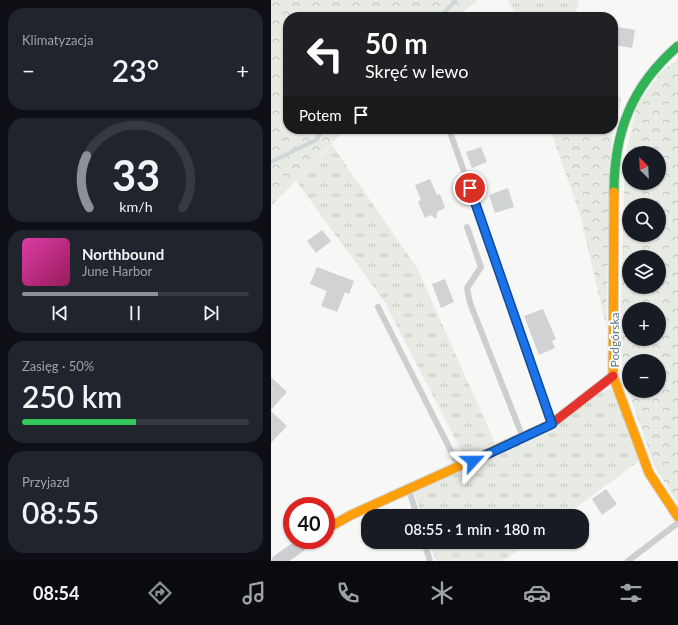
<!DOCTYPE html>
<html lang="pl">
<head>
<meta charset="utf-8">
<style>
	:root { --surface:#171b24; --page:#20242c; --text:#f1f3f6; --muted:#9ea1a6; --line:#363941; --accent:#8c9099 }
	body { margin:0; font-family:Lato,sans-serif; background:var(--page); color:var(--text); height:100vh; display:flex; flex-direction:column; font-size:15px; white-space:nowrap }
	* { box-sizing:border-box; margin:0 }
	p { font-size:13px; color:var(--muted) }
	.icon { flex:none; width:22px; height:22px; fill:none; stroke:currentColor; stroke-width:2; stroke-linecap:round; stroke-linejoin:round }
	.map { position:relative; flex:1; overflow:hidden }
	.sheet { display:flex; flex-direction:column; gap:8px; padding:8px; background:#0d0f14; width:271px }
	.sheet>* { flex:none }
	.hud { position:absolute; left:12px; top:12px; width:335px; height:122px; border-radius:16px; box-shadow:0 1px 3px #0004; background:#202124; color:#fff; overflow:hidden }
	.needle { width:26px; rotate:336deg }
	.tools { position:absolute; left:351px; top:146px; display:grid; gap:8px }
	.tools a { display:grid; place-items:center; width:44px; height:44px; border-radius:50%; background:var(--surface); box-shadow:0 1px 3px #0004; font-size:20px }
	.speed { position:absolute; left:12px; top:497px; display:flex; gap:8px; font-size:20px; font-weight:700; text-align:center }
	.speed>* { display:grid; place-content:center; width:52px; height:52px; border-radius:50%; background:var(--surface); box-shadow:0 1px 3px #0004; line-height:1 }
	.speed .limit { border:6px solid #d22; background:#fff; color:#111 }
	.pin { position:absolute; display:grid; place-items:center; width:34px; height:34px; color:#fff; margin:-17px; border:2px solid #fff; border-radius:50%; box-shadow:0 1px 4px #0007 }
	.me { position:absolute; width:44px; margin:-22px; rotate:66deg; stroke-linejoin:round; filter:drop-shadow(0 0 3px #0008) }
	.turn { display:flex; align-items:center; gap:14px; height:84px; padding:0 16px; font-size:18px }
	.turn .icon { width:52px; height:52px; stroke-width:2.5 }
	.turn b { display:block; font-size:28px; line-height:34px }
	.then { display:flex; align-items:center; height:38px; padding:0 16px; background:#0003; gap:8px; font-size:15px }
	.big { font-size:30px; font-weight:600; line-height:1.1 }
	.sheet .widget { flex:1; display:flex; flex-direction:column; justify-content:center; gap:6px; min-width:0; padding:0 14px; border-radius:16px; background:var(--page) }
	.sheet .dial { align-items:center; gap:0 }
	.dial svg { height:104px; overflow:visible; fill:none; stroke:var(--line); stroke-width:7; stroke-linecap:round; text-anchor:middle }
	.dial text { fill:var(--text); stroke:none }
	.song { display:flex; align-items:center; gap:12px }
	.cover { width:48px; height:48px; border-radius:6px; background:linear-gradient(135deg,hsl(320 70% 55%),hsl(330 70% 35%)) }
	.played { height:4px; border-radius:2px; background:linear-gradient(90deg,var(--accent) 60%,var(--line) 60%) }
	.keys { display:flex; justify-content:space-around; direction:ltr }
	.heat { display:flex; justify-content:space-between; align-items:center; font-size:22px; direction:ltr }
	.charge { height:6px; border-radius:3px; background:linear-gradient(90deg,#34c759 50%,var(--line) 0) }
	.trip { position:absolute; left:90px; top:509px; width:228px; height:40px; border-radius:16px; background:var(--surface); box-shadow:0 1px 3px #0004; font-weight:600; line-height:40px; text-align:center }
	.dock { display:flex; height:64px; justify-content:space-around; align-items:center; background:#090b0e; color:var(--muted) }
	.dock .icon { width:28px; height:28px }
	.dock .on { color:var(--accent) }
	.dock b { font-size:18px; color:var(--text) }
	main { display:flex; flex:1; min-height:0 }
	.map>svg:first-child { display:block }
	.grass { fill:url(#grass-tufts) }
	.forest { fill:url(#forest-crowns); fill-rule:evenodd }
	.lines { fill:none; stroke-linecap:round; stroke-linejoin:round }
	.stream { stroke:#cdd8d9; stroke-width:4 }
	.building { fill:#d0d2d3 }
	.fast-casing { stroke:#d2d4d4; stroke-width:11 }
	.slow-casing { stroke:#d2d4d4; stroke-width:11 }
	.jam-casing { stroke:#d2d4d4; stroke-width:11 }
	.lane { stroke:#cccecf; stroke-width:6 }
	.street { stroke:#cccecf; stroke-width:13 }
	.fast { stroke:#30b455; stroke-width:9 }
	.slow { stroke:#ff9f0a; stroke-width:9 }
	.jam { stroke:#e5322d; stroke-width:9 }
	.route-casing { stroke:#114b97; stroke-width:10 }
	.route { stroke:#1a73e8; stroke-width:7 }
	.labels { text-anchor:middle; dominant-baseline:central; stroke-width:4; stroke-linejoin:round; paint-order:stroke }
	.street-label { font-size:12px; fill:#607a83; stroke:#fff }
</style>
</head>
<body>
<main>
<section class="sheet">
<div class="widget"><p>Klimatyzacja</p>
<div class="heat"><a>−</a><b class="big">23°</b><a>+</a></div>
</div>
<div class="widget dial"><svg viewBox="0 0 100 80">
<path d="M14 69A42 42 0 1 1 86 69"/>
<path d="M14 69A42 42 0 0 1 12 29" stroke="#8c9099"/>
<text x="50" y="56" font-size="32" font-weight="700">33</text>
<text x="50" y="72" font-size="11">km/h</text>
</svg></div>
<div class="widget">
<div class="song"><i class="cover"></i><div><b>Northbound</b><p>June Harbor</p></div></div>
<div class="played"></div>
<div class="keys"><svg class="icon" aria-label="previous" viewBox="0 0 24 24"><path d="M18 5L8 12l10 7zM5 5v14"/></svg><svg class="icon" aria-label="pause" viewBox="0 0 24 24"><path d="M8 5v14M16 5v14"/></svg><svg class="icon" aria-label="next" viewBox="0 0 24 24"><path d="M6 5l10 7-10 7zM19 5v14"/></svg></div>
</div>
<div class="widget"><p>Zasięg · 50%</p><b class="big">250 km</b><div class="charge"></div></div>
<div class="widget"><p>Przyjazd</p><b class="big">08:55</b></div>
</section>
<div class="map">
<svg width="407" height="561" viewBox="0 0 407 561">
	<defs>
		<pattern id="grass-tufts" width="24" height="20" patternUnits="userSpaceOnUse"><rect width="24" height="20" fill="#e8eae4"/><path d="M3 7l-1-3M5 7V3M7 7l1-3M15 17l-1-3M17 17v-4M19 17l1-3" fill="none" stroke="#bfc3be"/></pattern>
		<pattern id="forest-crowns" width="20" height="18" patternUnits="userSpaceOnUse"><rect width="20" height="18" fill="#e8eae4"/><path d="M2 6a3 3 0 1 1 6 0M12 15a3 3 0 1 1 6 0" fill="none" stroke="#bfc3be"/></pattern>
	</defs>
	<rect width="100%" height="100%" fill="#f7f7f6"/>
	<g class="grass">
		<path d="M237,0H308L304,17H246Z"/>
		<path d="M61,145L146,268L224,443L193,456L113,301L25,181Z"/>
		<path d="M341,389L368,461L294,516H151L143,493L329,392Z"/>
		<path d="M159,542H258L232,561H165Z"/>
	</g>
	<g class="forest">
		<path d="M0,0H207L185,17H17V129H75L0,206Z"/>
		<path d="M407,59V504L383,465L362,405L352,373L349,338L354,158L366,105L391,71ZM358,153H388V183H358ZM358,205H388V235H358ZM358,257H388V287H358ZM358,309H388V339H358ZM358,361H388V391H358Z"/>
		<path d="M342,95L351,98L342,126Z"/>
		<path d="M279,129H341L335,326L310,218Z"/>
	</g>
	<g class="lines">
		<g class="stream">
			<path d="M169,17L185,0"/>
			<path d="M0,162L45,140L53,129"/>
		</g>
	</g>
	<g class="building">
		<path d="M346,27L364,30L361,48L343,45Z"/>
		<path d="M210,147L216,162L201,168L195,152Z"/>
		<path d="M159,179L166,195L169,194L174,208L166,212L165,219L160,215L154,218L147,202L150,200L144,185Z"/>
		<path d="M237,188L243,207L224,213L218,195Z"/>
		<path d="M51,230L60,241L45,253L36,241Z"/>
		<path d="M46,267L83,281L78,294L74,292L66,312L50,306L56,291L39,284Z"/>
		<path d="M174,279L183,302L170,308L161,284Z"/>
		<path d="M272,309L285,339L281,341L284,348L268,355L253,316Z"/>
		<path d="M0,377L16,392L0,410Z"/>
		<path d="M0,411L16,426L0,443Z"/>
		<path d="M335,489L346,504L331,515L321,499Z"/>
	</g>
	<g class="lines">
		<defs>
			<path id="fast" d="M343,192C343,131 361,86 407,46"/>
			<g id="slow">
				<path d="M343,192L342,376L378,473L407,517"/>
				<path d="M55,529L80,515L279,425"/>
			</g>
			<path id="jam" d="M279,425L342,376"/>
		</defs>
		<use href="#fast" class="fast-casing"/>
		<use href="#slow" class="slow-casing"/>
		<use href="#jam" class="jam-casing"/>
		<g class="lane">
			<path d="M178,129L281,423"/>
			<path d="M196,227L210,267L196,288L199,303L251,435"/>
			<path d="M107,307L187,465"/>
			<path d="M138,490L146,516"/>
			<path d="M153,542L159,561"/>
			<path d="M357,561L407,523"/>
		</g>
		<path class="street" d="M7,561L37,540"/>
		<use href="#fast" class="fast"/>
		<use href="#slow" class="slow"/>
		<use href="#jam" class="jam"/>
	</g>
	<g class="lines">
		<defs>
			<path id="route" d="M199,188L281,424L202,461"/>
		</defs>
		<use href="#route" class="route-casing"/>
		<use href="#route" class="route"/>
	</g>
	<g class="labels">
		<g class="street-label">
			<text transform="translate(343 340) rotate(-90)">Podgórska</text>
		</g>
	</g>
</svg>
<div class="tools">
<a><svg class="needle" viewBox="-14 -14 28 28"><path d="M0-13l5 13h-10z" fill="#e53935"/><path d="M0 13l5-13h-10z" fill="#9ea1a6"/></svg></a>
<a><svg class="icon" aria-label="search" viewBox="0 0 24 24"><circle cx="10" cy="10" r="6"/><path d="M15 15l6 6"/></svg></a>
<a><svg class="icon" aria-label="layers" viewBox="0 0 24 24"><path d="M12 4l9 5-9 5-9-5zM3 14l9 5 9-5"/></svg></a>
<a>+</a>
<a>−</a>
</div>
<div class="speed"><div class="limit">40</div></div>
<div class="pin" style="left:199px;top:188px;background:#d93025"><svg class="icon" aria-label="arrive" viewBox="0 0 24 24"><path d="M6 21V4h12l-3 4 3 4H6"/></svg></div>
<svg class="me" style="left:202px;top:461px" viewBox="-20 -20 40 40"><path d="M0-17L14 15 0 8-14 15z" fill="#1a73e8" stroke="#fff" stroke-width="4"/></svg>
<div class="trip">08:55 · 1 min · 180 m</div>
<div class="hud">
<div class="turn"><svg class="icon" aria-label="left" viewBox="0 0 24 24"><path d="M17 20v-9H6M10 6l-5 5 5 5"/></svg><div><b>50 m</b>Skręć w lewo</div></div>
<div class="then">Potem<svg class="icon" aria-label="arrive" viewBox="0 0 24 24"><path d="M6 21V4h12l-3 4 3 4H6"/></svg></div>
</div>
</div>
</main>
<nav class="dock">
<b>08:54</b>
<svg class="icon on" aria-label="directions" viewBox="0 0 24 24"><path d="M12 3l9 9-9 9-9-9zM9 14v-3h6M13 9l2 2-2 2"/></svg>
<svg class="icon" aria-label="music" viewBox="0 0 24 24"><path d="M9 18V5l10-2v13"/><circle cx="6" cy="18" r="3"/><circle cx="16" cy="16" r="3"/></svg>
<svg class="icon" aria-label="phone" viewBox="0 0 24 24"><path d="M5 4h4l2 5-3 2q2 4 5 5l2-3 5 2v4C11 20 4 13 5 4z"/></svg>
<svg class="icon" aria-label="climate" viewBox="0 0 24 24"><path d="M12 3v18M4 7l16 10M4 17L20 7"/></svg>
<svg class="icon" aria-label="car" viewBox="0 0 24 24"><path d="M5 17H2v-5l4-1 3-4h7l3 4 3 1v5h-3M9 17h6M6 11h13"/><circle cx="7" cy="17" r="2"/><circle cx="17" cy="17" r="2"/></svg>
<svg class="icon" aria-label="filters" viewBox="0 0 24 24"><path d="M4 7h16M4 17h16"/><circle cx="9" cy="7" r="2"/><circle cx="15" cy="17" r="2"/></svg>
</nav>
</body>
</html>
